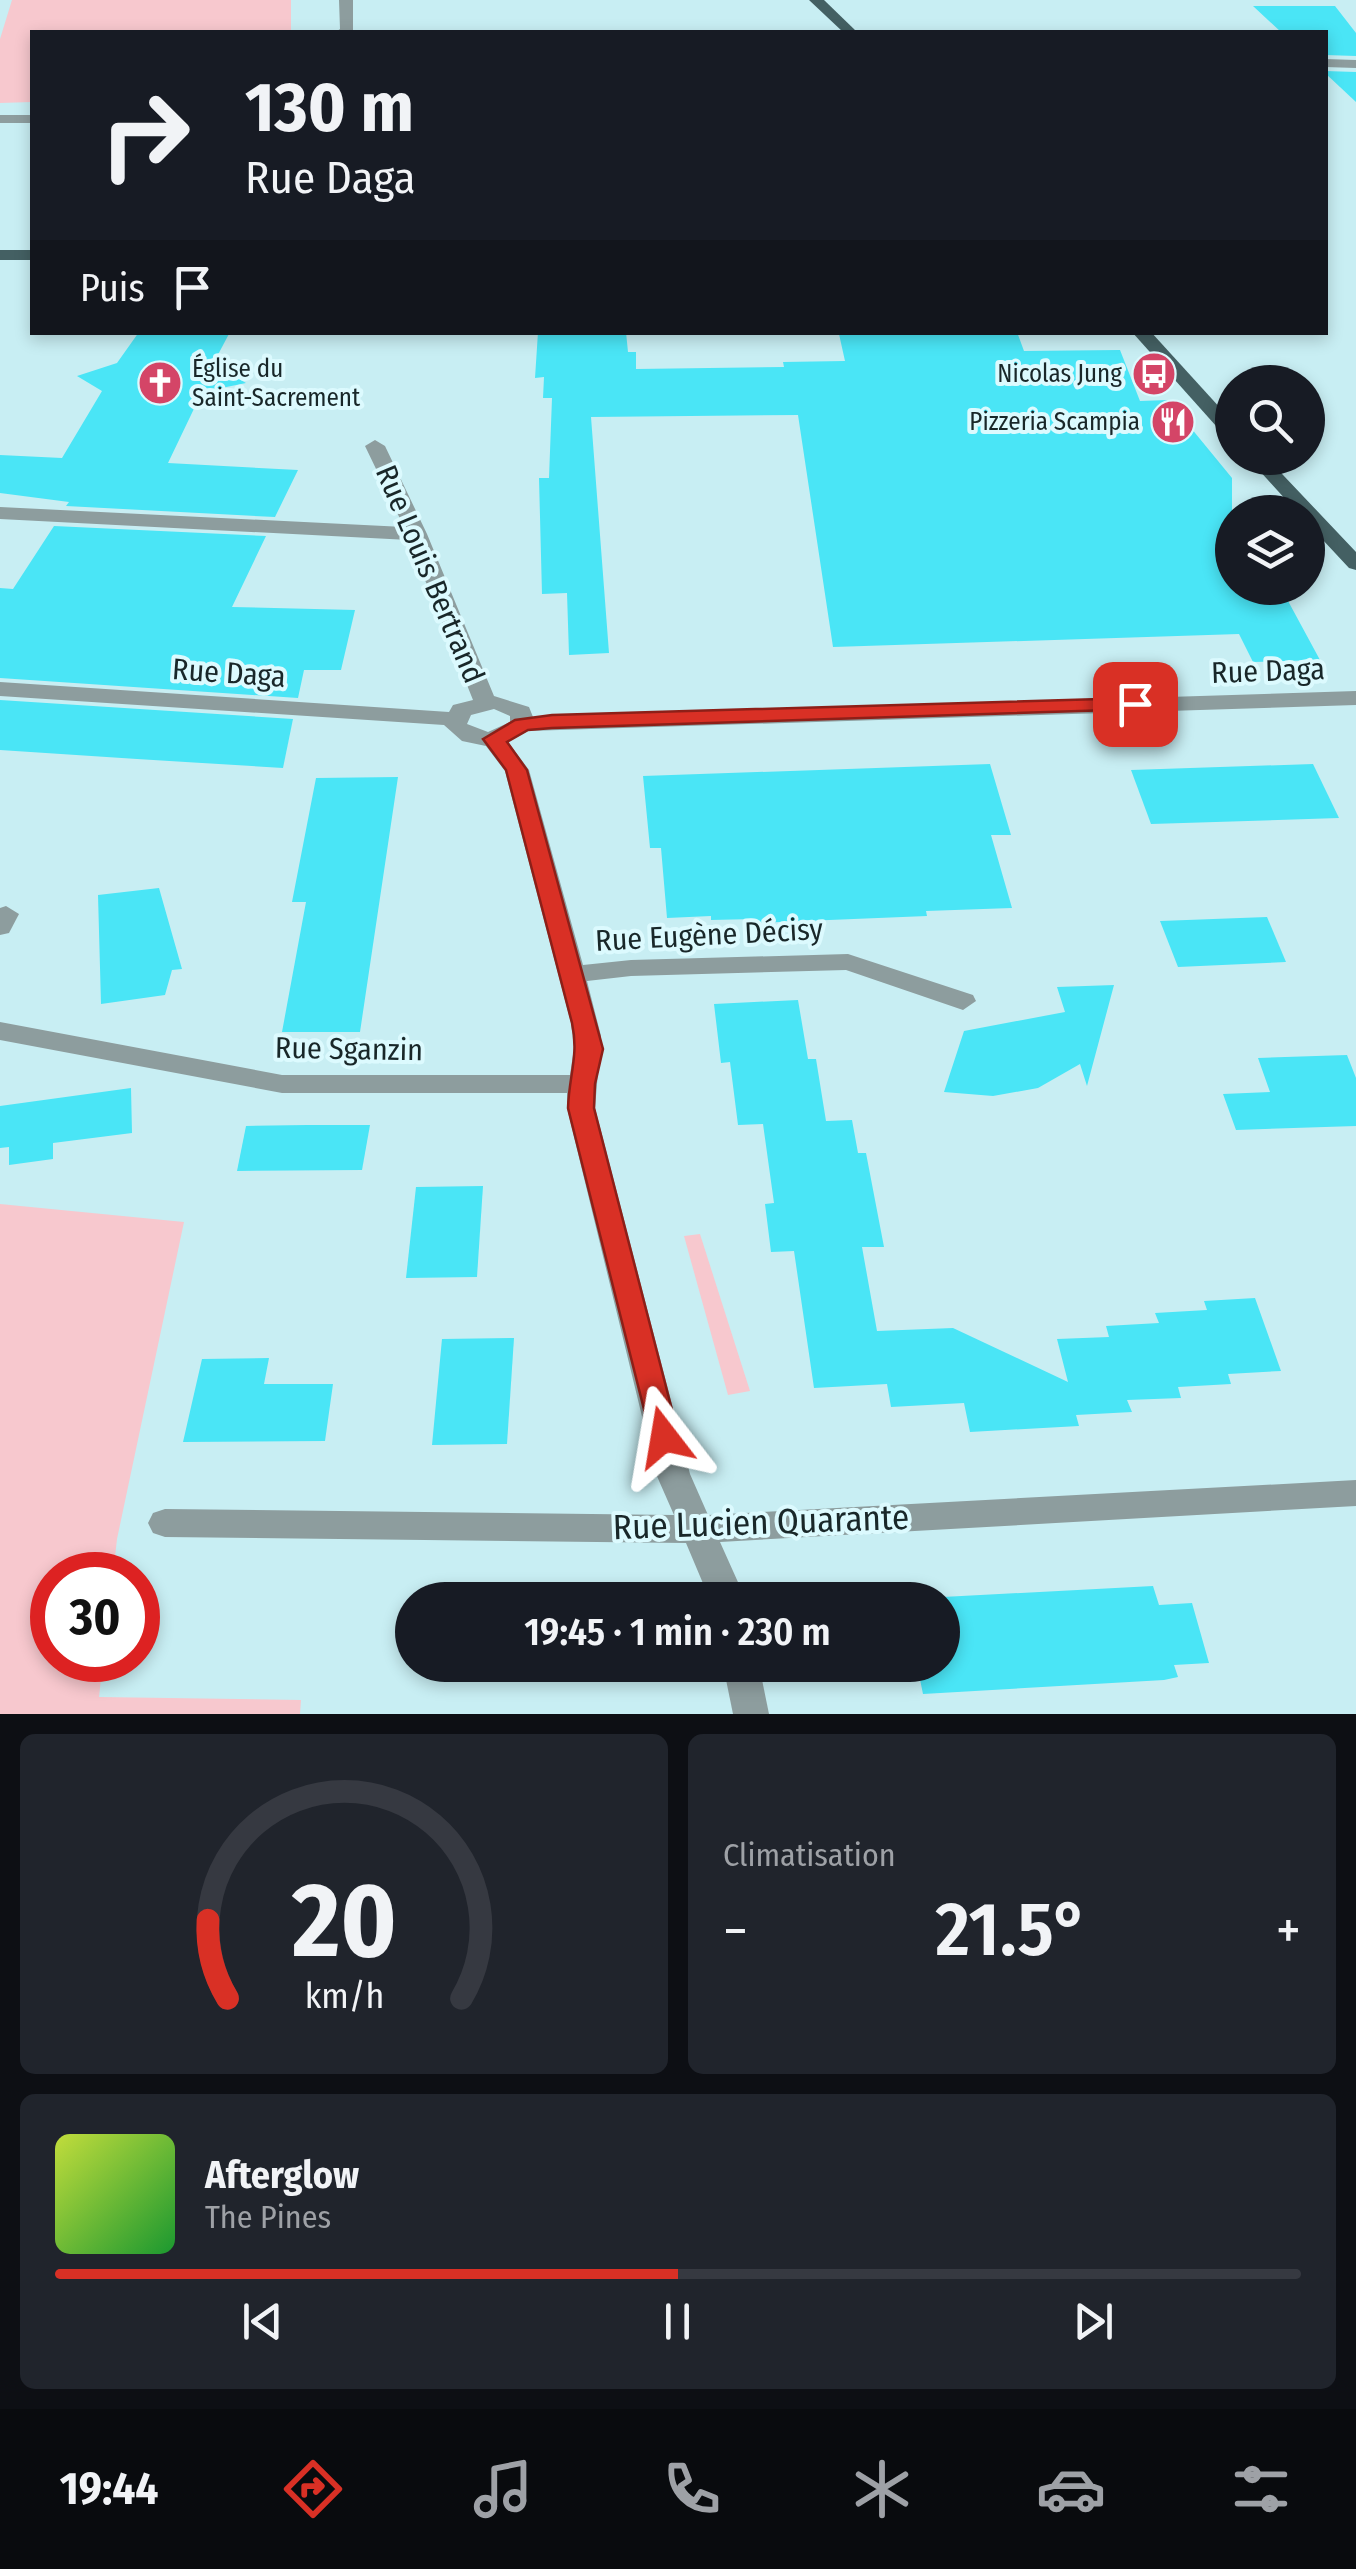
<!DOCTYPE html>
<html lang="fr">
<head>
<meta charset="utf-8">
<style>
	:root { --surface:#171b24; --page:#20242c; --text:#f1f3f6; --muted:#9ea1a6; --line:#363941; --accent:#d93025 }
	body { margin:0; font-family:"Fira Sans Condensed",sans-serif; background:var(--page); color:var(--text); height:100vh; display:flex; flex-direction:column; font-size:38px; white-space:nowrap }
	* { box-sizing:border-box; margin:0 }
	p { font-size:32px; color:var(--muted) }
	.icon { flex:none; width:55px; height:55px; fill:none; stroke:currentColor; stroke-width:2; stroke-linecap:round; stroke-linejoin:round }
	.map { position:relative; height:1714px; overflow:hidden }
	.details { display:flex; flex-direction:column; gap:20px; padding:20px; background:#0d0f14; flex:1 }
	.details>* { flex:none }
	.hud { position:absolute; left:30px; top:30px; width:1298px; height:305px; border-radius:0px; box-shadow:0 5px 15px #0003; background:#171b24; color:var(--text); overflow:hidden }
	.controls { position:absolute; left:1215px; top:365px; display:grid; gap:20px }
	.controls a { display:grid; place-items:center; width:110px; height:110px; border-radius:50%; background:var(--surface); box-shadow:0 5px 15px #0003; font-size:50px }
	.speed { position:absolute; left:30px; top:1552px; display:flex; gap:20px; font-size:50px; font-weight:700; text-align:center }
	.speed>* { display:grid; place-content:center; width:130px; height:130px; border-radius:50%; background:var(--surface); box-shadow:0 5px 15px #0003; line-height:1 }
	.speed .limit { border:15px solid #d22; background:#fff; color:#111 }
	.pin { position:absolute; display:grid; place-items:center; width:85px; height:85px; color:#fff; margin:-42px; border-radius:20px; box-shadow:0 5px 15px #0006 }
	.me { position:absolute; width:110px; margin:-55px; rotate:346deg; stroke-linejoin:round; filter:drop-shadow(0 0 8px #0008) }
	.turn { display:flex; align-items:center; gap:35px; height:210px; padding:0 50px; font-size:45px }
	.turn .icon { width:130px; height:130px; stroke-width:2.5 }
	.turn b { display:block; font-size:70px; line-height:85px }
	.then { display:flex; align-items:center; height:95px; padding:0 50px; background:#0003; gap:20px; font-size:38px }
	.big { font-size:75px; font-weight:600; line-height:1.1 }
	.details .widget { flex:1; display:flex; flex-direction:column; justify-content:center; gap:15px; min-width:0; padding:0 35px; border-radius:15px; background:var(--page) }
	.details .dial { align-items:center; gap:0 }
	.dial svg { height:260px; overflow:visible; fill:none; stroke:var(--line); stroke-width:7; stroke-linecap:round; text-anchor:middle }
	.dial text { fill:var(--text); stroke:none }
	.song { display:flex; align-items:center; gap:30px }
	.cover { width:120px; height:120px; border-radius:15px; background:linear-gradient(135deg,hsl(70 70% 55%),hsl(130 70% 35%)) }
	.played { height:10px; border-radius:5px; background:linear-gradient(90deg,var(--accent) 50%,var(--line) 50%) }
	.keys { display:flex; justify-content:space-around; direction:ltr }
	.heat { display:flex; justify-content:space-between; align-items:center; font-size:55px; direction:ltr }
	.details .tiles { flex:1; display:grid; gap:20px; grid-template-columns:1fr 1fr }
	.widget:last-child { grid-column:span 2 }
	.trip { position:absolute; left:395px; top:1582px; width:565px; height:100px; border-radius:50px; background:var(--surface); box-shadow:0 5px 15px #0003; font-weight:600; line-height:100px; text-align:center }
	.dock { display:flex; height:160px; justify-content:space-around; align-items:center; background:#090b0e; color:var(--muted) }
	.dock .icon { width:70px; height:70px }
	.dock .selected { color:var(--accent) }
	.dock b { font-size:45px; color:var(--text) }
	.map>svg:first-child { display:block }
	.green { fill:#f7c8ce }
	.building { fill:#4ae5f6 }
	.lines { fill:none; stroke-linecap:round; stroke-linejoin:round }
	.minor { fill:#8d9d9e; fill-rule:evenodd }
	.major { fill:#446063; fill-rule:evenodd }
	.route { fill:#d93025; stroke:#8d1f18; stroke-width:2.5 }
	.labels { text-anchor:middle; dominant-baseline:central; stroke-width:8; stroke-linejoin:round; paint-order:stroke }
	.far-poi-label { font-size:25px; fill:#192729; stroke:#dcfafe; text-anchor:end }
	.street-label { font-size:30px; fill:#192729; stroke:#dcfafe }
	.near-street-label { font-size:35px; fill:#192729; stroke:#dcfafe }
</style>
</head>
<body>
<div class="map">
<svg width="1356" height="1714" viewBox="0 0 1356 1714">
	<rect width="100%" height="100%" fill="#c8eef3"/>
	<g class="green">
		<path d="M12,0H291V32H32V102L0,103V39Z"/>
		<path d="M0,1204L184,1222L117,1539L113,1575H52V1660H103L99,1697L301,1700L300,1714H0Z"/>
		<path d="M700,1234L750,1391L728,1395L684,1236Z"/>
	</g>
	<g class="building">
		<path d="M1253,6H1335L1356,33V56L1325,55V32H1281Z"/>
		<path d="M1325,71L1356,72V102L1325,73Z"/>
		<path d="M139,332H230L213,364L246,383L202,392L168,463L298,470L275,517L66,506L69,502L0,493V455L62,458L102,391L77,376L117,363Z"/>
		<path d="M538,332H626L628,352H636V369L784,367L783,362L845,361L839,334L1017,332L1024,351L1120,350L1140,401L1168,400L1232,478V588H1281L1320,660L1253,662L1239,634L833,647L798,415L591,417L609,653L569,655L567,593L542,594L539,478H549L552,398H543L544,377L535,378Z"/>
		<path d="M54,526L266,536L232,607L355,610L341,670H304L298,698L0,678V588L13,589Z"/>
		<path d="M0,700L293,719L283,768L137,759L0,750Z"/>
		<path d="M990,764L1011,835H991L1012,908L926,911L927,916L755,923L754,919L711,920V916L667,918L661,848H650L643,776Z"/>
		<path d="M1313,764L1339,818L1151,824L1131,770Z"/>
		<path d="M398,777L360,1032H282L306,902H292L316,778Z"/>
		<path d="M159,888L182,969L172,970L165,995L101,1004L98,895Z"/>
		<path d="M1267,917L1286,962L1178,967L1160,921Z"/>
		<path d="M1114,985L1087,1086L1080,1064L1038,1088L993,1096L944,1092L964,1031L1065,1012L1057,987Z"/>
		<path d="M798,1000L808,1059H816L826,1121L852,1120L858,1153H866L884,1247H862L877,1331L953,1328L1068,1382L1057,1339L1109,1337L1106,1326L1159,1323L1155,1313L1207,1310L1204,1301L1255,1298L1281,1371L1228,1374L1231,1384L1178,1387L1181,1398L1127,1400L1132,1412L1076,1415L1079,1426L970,1432L964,1403L891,1407L887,1384L814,1388L794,1251L771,1252L765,1204L774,1203L763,1124L738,1125L730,1062L721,1063L714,1004Z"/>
		<path d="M1347,1055L1356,1078V1126L1236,1130L1223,1094L1270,1092L1258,1058Z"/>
		<path d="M131,1088L132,1133L53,1143V1159L9,1165V1147L0,1148V1106Z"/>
		<path d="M307,1125H370L362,1170L237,1171L246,1126Z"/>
		<path d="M483,1186L477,1277L406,1278L416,1187Z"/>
		<path d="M514,1338L507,1444L432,1445L442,1339Z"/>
		<path d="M269,1358L264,1384H333L325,1441L183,1442L202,1359Z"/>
		<path d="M1153,1586L1159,1605L1192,1603L1209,1663L1174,1665L1178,1677L1164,1680L923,1694L917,1665H942V1600L905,1599Z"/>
	</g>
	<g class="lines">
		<g class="minor">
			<path d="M339,0H353V32H336L340,29Z"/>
			<path d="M1325,59L1356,60V68L1325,67Z"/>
			<rect x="0" y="115" width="32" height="8"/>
			<path d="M375,440L385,446L427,534L494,696L529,707L533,717L1356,691V705L528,731L508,742L529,770L583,965L631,960L848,954L973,995L976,1001L963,1010L846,970L631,976L587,981L601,1036L595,1108L690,1474L708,1515L1356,1480V1506L720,1542L746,1600H710L686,1543L165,1537L153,1533L148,1523L153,1513L165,1509L674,1515L656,1474L567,1108V1093H282L0,1040V1022L282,1075H570L574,1048L571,1023L505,771L486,746L462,741L444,725L0,696V682L449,712L453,705L473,700L409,540L0,519V507L404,527L365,446ZM494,709L510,716V722L488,732L467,724L471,715Z"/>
			<path d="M6,906L19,914L9,933L0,935V908Z"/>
			<path d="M723,1665H759L769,1714H733Z"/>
		</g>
		<g class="major">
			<path d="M809,0H824L857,32H843Z"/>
			<rect x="0" y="250" width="32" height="10"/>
			<path d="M1132,332H1151L1232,421V438L1225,436Z"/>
			<path d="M1248,458H1267L1356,552V570L1349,568L1308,524V512H1297Z"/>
		</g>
	</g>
	<path class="route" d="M1135,698L1143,700L1146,704L1143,709L552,728L528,730L507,742L527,770L603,1049L595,1084L594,1108L679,1437L674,1445L664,1449L653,1445L568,1108C569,1075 579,1056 572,1023L506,770L483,739L515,720L552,715Z"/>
	<defs>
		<symbol id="bus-disc" viewBox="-11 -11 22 22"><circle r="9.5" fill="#d44567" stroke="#dcfafe"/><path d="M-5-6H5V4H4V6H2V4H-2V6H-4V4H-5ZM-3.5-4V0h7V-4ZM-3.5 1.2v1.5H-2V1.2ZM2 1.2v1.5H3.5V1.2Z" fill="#fff"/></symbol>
		<symbol id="church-disc" viewBox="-11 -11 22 22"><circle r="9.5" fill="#d44567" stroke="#dcfafe"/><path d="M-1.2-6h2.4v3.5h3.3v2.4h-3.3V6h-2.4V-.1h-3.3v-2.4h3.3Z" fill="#fff"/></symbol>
		<symbol id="restaurant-disc" viewBox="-11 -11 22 22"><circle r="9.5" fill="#d44567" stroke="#dcfafe"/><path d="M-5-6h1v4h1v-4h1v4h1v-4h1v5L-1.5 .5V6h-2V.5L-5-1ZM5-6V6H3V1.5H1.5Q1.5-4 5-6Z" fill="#fff"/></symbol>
	</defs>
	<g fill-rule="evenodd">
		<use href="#bus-disc" x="1129" y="349" width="50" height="50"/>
		<use href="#church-disc" x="135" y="358" width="50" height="50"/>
		<use href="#restaurant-disc" x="1148" y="397" width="50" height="50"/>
	</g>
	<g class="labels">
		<g class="far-poi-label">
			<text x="192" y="369" text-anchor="start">Église du<tspan x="192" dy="29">Saint-Sacrement</tspan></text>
			<text x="1122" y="374">Nicolas Jung</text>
			<text x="1140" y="422">Pizzeria Scampia</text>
		</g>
		<g class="street-label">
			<text transform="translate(430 574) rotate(67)">Rue Louis Bertrand</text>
			<text transform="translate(1268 671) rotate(-2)">Rue Daga</text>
			<text transform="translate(229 673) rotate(4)">Rue Daga</text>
			<text transform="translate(709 935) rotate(-3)">Rue Eugène Décisy</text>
			<text transform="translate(349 1049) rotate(1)">Rue Sganzin</text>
		</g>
		<g class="near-street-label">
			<text transform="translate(761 1522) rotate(-2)">Rue Lucien Quarante</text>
		</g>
	</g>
</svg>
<div class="controls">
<a><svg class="icon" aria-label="search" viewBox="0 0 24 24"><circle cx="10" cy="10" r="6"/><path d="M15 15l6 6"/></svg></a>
<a><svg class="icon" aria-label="layers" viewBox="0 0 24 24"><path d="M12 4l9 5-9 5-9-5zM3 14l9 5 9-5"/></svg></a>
</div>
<div class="speed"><div class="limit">30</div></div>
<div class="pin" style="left:1135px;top:704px;background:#d93025"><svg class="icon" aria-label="arrive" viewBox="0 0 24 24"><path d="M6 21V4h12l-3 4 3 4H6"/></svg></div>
<svg class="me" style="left:664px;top:1437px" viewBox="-20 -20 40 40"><path d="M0-17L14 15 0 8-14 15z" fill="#d93025" stroke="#fff" stroke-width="4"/></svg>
<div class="trip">19:45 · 1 min · 230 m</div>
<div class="hud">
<div class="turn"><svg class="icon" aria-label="right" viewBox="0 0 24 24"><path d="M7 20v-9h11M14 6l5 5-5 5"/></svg><div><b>130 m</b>Rue Daga</div></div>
<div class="then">Puis<svg class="icon" aria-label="arrive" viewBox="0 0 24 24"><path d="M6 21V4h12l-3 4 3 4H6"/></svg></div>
</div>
</div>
<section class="details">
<div class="tiles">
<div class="widget dial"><svg viewBox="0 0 100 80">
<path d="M14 69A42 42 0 1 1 86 69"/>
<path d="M14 69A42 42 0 0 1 8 45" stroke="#d93025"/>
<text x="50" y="56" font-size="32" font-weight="700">20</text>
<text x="50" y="72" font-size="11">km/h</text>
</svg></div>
<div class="widget"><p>Climatisation</p>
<div class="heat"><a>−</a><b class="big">21.5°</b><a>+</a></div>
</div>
<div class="widget">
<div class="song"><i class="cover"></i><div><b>Afterglow</b><p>The Pines</p></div></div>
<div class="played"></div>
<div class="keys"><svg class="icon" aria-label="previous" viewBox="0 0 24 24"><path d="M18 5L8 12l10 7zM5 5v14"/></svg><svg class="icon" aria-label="pause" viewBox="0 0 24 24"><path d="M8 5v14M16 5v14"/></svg><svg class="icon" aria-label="next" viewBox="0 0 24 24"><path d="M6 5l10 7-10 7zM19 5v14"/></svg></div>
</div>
</div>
</section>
<nav class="dock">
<b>19:44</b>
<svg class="icon selected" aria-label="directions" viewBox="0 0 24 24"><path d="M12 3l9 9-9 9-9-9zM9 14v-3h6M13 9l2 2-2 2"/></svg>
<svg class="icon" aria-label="music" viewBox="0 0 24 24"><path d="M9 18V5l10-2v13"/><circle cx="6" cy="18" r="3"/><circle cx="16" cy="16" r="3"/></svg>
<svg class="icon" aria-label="phone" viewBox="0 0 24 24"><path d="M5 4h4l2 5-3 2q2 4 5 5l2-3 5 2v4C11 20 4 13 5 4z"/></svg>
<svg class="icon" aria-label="climate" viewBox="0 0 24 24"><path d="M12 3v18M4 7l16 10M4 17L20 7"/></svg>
<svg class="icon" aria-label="car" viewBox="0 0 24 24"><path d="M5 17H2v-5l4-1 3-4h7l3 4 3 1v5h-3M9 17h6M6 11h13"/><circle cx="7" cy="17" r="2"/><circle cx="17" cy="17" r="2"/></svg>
<svg class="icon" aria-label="filters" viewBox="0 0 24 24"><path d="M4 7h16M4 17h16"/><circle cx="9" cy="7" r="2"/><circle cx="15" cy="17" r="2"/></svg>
</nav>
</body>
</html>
